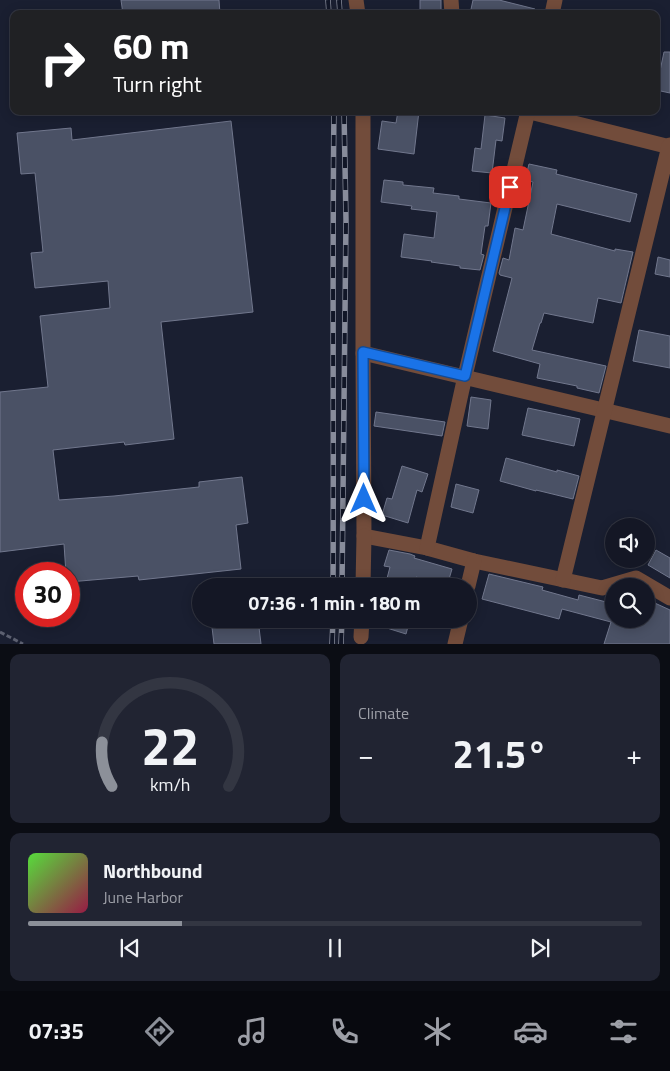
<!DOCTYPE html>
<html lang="en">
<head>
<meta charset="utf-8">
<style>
	:root { --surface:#141725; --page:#212432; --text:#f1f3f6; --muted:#9d9fa7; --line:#333642; --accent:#8c9099 }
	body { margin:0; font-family:"Titillium Web",sans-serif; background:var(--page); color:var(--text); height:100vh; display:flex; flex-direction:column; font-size:19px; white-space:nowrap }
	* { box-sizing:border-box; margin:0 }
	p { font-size:16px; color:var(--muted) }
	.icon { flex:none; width:28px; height:28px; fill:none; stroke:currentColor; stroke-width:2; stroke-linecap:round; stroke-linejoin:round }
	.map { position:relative; height:644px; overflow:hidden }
	.drawer { display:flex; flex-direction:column; gap:10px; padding:10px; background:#0b0d14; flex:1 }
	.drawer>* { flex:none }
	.guide { position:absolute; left:10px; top:10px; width:650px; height:105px; border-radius:10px; box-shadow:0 2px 12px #0003,0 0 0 1px var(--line); background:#202124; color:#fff; overflow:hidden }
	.fabs { position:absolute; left:605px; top:518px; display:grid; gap:10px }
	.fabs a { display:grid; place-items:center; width:50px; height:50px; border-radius:50%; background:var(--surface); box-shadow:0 2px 12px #0003,0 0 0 1px var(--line); font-size:25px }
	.speed { position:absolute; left:15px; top:562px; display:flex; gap:10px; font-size:25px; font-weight:700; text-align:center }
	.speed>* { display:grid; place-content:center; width:65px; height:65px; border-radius:50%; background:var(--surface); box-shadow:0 2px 12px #0003,0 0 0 1px var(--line); line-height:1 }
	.speed .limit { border:8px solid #d22; background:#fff; color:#111 }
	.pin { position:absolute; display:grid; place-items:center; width:42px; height:42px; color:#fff; margin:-21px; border-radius:10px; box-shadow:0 2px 8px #0006 }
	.me { position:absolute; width:55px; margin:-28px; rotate:0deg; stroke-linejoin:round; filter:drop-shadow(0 0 4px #0008) }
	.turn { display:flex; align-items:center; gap:18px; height:105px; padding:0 20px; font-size:22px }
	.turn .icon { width:65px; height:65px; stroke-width:2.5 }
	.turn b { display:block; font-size:35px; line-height:42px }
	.big { font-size:38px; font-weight:700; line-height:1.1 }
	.drawer .tile { flex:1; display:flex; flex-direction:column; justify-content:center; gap:8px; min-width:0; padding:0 18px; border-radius:10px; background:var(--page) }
	.drawer .dial { align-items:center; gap:0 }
	.dial svg { height:130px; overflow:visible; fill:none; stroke:var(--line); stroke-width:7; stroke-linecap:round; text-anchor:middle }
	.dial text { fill:var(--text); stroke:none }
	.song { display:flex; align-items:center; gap:15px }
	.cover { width:60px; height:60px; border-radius:8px; background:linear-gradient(135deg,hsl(110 70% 55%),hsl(340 70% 35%)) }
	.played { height:5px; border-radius:2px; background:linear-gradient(90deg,var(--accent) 25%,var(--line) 25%) }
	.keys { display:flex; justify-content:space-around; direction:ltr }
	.heat { display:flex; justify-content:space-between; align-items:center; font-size:28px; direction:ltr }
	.drawer .tiles { flex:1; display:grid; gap:10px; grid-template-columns:1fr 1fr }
	.tile:last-child { grid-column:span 2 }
	.trip { position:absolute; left:192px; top:578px; width:285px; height:50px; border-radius:25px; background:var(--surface); box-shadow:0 2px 12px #0003,0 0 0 1px var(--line); font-weight:700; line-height:50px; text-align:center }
	.dock { display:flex; height:80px; justify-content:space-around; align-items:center; background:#08090f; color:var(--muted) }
	.dock .icon { width:35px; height:35px }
	.dock .current { color:var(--accent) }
	.dock b { font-size:22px; color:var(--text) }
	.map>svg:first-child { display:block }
	.building { fill:#4a5165; stroke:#71778d }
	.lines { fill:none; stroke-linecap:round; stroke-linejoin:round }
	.path { stroke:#5c6070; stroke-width:3; stroke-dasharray:5 2.5; stroke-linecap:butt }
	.street { stroke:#724c3b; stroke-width:15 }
	.rail-casing { stroke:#888c9b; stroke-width:5.5 }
	.rail { stroke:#111627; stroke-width:4; stroke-dasharray:11; stroke-linecap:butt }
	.route-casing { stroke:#114b97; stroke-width:12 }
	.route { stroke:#1a73e8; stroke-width:9 }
</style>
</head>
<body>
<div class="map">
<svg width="670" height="644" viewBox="0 0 670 644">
	<rect width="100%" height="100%" fill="#1a1f31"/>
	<g class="building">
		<path d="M121,0H219L220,14H123Z"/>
		<rect x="420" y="0" width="21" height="14"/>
		<path d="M473,0H499L535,9L534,14H470Z"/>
		<path d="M664,52H670V93L656,90Z"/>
		<path d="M398,111H419L414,154L378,149L382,121L396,123Z"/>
		<path d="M485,115L505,118L502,141L496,140L492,173L472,171L475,148L481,149Z"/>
		<path d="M231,121L253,312L161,322L174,439L125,445L124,442L53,450L59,500L114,496L199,487V482L242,477L248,523L236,525L241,569L139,580L138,576L69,582V574H66L64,544L0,552V392L48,387L40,316L110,308L108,281L35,288L31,253L43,252L35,173L21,174L17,133L71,128L72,140Z"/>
		<path d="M529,164L557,170L556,174L637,194L630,222L557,204L551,234L615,251V249L633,252L621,303L598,298L593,323L544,313L541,323H540L532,350L606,366L599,393L577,388V386L537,378L540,364L493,351L512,278L500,275L499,273L503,258L509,260L515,228L523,230L533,182L525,180Z"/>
		<path d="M384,180L403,182V185L434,188L433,193L459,196V199L491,203L488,226H485L481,254L484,255L480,270L460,268V266L431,262L432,261L401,257L404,234L434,238L437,212L411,209L412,206L381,202Z"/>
		<path d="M658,257L670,260V277L655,274Z"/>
		<path d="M639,330L670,336V368L633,361Z"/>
		<path d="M471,397L491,400L488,429L467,426Z"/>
		<path d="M528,408L580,419L574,446L522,435Z"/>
		<path d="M376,412L445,422L442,436L374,426Z"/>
		<path d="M506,458L557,472V470L579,476L573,499L536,490V491L500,481Z"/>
		<path d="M402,466L428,474L422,492L417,490L408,523L382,515L387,498L392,499Z"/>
		<path d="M456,484L479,490L473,513L451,507Z"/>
		<path d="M389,550L410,554L415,556L414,558L452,569L447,586L416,577L413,586H385L390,567L384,566Z"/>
		<path d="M656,550L670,558V578L648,565Z"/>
		<path d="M489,574L543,587L542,590L578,600L579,595L614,604V619H646V599L670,610V644H604L611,622L562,609L559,619L482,599Z"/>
		<path d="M211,619H258L261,644H214Z"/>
		<path d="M371,619H410L406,634L371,623Z"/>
	</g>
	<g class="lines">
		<path class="path" d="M0,632L23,644"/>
		<g class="street">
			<path d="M356,0L358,14"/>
			<path d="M451,0L452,14"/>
			<path d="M552,14L555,0"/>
			<path d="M363,111V353L670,426"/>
			<path d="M526,111L670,147"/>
			<path d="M363,353L364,536L427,548L474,561L602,588L636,578L670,598"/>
			<path d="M427,548L465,376L528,111"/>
			<path d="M563,580L669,146L670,145"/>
			<path d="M363,586L364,536"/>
			<path d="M468,586L474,561"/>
			<path d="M361,637L362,619"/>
			<path d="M455,644L461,619"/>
		</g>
		<defs>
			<g id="rail">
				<path d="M328,0L329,14"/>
				<path d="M339,0L340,14"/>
				<path d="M333,586C334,428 332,270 334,111"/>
				<path d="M342,586L346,220L344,111"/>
				<path d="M332,644L333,619"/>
				<path d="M341,644L342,619"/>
			</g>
		</defs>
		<use href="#rail" class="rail-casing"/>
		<use href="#rail" class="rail"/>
	</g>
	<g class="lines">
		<defs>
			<path id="route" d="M364,499L363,352L465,376L510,187"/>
		</defs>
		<use href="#route" class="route-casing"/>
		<use href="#route" class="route"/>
	</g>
</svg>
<div class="fabs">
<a><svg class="icon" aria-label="sound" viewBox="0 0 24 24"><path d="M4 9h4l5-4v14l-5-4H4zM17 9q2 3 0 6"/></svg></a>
<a><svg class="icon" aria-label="search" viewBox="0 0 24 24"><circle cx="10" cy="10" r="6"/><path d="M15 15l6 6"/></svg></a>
</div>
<div class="speed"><div class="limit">30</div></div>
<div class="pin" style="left:510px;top:187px;background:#d93025"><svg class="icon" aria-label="arrive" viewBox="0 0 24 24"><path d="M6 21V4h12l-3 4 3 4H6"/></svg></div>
<svg class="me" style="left:364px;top:499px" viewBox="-20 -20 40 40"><path d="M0-17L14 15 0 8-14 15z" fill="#1a73e8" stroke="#fff" stroke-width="4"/></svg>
<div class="trip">07:36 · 1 min · 180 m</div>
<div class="guide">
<div class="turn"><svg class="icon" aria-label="right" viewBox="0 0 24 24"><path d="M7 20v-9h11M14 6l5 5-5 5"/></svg><div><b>60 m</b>Turn right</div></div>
</div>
</div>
<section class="drawer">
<div class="tiles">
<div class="tile dial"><svg viewBox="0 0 100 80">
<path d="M14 69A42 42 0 1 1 86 69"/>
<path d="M14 69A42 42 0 0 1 8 42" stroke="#8c9099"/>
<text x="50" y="56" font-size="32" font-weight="700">22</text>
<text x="50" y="72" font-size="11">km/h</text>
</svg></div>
<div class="tile"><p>Climate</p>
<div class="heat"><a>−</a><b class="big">21.5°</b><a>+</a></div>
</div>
<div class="tile">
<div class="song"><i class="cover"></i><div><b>Northbound</b><p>June Harbor</p></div></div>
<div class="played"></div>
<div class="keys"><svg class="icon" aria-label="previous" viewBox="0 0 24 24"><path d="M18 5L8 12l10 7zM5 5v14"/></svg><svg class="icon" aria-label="pause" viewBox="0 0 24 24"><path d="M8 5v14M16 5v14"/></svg><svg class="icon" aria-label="next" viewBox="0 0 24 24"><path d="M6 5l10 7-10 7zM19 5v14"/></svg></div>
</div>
</div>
</section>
<nav class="dock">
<b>07:35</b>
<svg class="icon current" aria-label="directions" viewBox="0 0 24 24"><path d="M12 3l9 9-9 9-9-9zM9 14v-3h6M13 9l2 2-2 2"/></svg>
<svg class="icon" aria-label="music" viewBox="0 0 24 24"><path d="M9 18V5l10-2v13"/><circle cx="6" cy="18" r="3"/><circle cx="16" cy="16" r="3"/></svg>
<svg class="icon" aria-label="phone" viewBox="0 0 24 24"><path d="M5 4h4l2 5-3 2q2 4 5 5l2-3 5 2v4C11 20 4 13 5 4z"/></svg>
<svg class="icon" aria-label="climate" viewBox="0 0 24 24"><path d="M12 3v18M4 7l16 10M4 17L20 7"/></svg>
<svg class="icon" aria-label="car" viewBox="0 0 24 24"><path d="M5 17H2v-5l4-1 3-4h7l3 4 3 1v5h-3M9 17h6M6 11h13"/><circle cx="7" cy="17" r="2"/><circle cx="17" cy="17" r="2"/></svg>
<svg class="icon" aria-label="filters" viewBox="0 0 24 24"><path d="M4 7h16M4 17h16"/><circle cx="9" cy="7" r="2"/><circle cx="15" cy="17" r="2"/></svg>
</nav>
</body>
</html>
